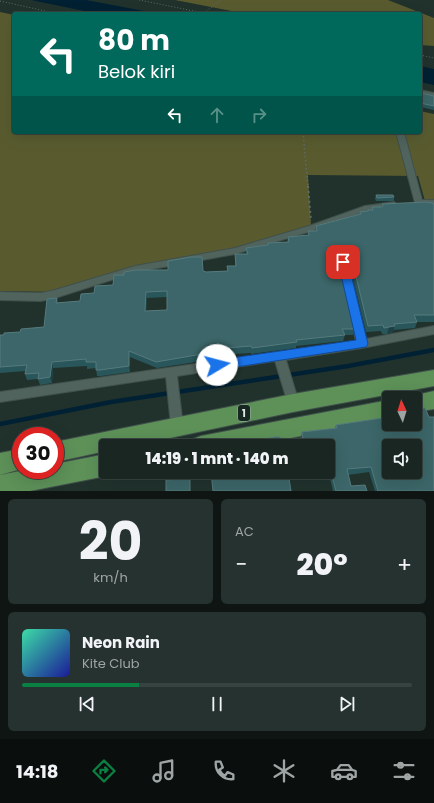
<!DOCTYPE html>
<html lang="id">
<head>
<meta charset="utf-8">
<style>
	:root { --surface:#192622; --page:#26322f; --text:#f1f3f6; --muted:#9fa5a5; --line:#374340; --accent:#0b8043 }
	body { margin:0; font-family:Poppins,sans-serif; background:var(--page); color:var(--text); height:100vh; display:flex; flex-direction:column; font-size:15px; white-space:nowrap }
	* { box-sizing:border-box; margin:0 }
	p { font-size:13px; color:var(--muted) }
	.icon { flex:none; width:22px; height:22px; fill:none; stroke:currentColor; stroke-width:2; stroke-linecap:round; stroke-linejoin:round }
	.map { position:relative; height:491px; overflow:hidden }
	.drawer { display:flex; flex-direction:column; gap:8px; padding:8px; background:#0e1513; flex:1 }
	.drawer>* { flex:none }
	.banner { position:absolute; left:12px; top:12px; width:410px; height:122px; border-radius:4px; box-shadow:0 4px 16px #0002,0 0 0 1px var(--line); background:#00695c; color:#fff; overflow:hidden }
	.needle { width:26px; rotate:356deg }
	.controls { position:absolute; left:382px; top:391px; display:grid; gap:8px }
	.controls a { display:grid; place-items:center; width:40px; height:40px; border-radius:4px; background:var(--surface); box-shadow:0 4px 16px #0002,0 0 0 1px var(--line); font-size:20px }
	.speed { position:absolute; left:12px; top:427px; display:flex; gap:8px; font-size:20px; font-weight:700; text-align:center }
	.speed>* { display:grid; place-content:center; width:52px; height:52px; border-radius:50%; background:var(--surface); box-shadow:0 4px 16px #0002,0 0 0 1px var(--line); line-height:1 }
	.speed .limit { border:6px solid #d22; background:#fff; color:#111 }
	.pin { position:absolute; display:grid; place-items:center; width:34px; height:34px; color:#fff; margin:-17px; border-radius:8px; box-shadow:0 2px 6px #0006 }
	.me { position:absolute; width:44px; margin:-22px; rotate:82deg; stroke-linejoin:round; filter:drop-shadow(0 0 3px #0008) }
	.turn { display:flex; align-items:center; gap:14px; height:84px; padding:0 20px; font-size:18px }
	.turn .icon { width:52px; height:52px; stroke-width:2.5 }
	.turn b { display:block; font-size:28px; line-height:34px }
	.lanes { display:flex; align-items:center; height:38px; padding:0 20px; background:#0003; justify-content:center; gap:20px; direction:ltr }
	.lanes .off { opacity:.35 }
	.big { font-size:30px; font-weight:800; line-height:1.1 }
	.drawer .card { flex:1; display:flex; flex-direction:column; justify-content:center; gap:6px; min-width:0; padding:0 14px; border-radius:6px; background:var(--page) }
	.drawer .dial { align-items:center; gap:0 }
	.dial b { font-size:52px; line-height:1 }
	.song { display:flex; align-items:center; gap:12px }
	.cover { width:48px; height:48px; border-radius:6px; background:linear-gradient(135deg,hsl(160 70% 55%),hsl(240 70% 35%)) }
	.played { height:4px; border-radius:2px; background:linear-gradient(90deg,var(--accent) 30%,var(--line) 30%) }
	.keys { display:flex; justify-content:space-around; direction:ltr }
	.heat { display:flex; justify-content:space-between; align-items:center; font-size:22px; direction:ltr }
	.drawer .tiles { flex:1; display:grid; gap:8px; grid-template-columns:1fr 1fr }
	.card:last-child { grid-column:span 2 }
	.trip { position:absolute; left:99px; top:439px; width:236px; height:40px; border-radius:4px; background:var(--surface); box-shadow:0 4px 16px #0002,0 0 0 1px var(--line); font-weight:800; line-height:40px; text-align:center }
	.tabs { display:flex; height:64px; justify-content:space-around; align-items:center; background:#0a0f0e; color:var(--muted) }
	.tabs .icon { width:28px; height:28px }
	.tabs .active { color:var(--accent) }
	.tabs b { font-size:18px; color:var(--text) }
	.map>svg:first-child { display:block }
	.green { fill:#595b2f }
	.water { fill:#002133 }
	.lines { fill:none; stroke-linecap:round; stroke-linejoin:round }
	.stream { stroke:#002133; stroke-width:4.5 }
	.street-casing { stroke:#40504b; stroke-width:2 }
	.highway-casing { stroke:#40504b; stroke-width:2 }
	.path-far2 { stroke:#5d6c68; stroke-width:1; stroke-dasharray:1 2; stroke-linecap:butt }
	.path-far1 { stroke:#5d6c68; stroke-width:1.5; stroke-dasharray:1.5 2.5; stroke-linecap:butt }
	.path { stroke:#5d6c68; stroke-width:2; stroke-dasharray:2 3; stroke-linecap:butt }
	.street { fill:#50635d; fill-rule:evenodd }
	.highway { fill:#5d9158; fill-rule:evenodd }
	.wall { fill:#29565a; fill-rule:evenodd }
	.shaded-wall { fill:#1d4142 }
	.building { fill:#3c6669; stroke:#567a7d; fill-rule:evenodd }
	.route { fill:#1a73e8; stroke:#114b97 }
	.labels { text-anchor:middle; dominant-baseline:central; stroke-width:4; stroke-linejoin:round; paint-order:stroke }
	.shield { fill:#172823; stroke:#a2afab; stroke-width:1 }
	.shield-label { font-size:10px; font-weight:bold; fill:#dee9e5 }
</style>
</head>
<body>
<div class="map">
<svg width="434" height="491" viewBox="0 0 434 491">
	<rect width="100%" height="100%" fill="#21322d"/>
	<g class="green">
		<path d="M175,0H388L434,18V46L420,45V14H247Z"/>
		<path d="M0,12L14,15V132H420V111L434,114V201H425L418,176L308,175L311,226L241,248L136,267L56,292L0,291Z"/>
	</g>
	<g class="water">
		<path d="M31,0H86L160,14H99Z"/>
		<path d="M420,66L434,69V85L420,82Z"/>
	</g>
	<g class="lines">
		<path class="stream" d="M0,424L111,402L348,366L434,350"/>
		<defs>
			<g id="street">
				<path d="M420,90L434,93V97L420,94Z"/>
				<path d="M396,132H404L422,200H434V206H419L415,203Z"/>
				<path d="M394,202L398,205L397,207L369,210L315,230L235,254L136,272L55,298L41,301L0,300V292L41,293L55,290L135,266L235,248L309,226L365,206Z"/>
				<path d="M343,259L348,262L366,339L434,326V334L362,348L286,360L299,403L297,407L293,408L289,407L275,361L177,376L183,426L181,430L177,431L173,430L171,426L166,377L0,402V392L356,341L338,262Z"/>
			</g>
			<g id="highway">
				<path d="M434,370V386L293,412L132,446H106V451L55,462V442L293,394Z"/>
				<path d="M434,391V409L415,412V398H407L408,397Z"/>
				<path d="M389,400V418L251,446H190L193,439L201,436Z"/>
				<path d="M21,449V469L0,475V453Z"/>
				<path d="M106,454V472H114L106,476L30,491H0V475L25,470H55V464Z"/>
			</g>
		</defs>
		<use href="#street" class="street-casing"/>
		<use href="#highway" class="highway-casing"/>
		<g class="path-far2">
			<path d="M139,0L209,14"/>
			<path d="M0,1L59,14"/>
			<path d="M204,13L221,0"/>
			<path d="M420,55L434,58"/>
		</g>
		<path class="path-far1" d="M303,132L308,187"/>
		<path class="path" d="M308,186L311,221"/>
		<use href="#street" class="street"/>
		<use href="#highway" class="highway"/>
	</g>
	<g class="wall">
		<path d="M420,93L434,96V110L420,107Z"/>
		<path d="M376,195L394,197V201H376L375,199Z"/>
		<path d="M382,204L434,205V322H417L415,328L393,330V332L387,334H382L381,331L366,332L349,262L342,258L339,261L355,329L353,335H345L343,341L296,346V348L251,354V353L202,356V361L157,368L130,357V372L101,376H97L96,368L87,369V366L53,368L52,383L40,385L38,379L27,380L25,374V371L0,373V335H4L44,327L57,298L58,303L80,301L94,293L113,285L203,271L206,272L227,271V266H235V254H246V248L268,245V243L287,242L288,237L308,235V231H315L316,226L360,214V212H367L368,210H372V207H381ZM167,297V310L146,311L147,298Z"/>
		<path d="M336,425L434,491H375L369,472L348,475L351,486L367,491H333L328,470V446H237V443L265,441V439L281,440L301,438L302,432L335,429Z"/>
		<path d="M211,472H309L288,474L291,491H213Z"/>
	</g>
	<g class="shaded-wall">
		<path d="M343,252L342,258L337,262L338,256Z"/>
		<path d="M146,292L147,298L146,317L145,311Z"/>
		<path d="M395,326L393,332L387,334L389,327Z"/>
		<path d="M129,351L130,357V372L129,366Z"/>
		<path d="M52,362L53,368L52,383L50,377Z"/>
	</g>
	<g class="building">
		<path d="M420,93L434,96V106L420,103Z"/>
		<path d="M376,195H393L394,197L377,198Z"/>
		<path d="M426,202L433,203L434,205V315H414L417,322L394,324L395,326L389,327L384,328L383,325L368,326L351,256L343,252L338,256L355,329H342L345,335L296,340L297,342L252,348L251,346L202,350V354L156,362L129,351V366L100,370H96V362H86V359L52,362L50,377L38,379L39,373L25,374L27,365L0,367V335H4V333L20,332L21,329L44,327L47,299L57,298L56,303L80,301L81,294L94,293L95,286L113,285L114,275H124V272L136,270H168V261L191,257H202L203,271L206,272L228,271L227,266H236L235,254H248L246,248L268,245V243L289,242L288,237L309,235L308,231H317L316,226L361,214L360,212L368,211V210H373L372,207H381L383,206L382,204ZM167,291V310L145,311L146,292Z"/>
		<path d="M425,408L429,417H434V491H378L371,467L347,469L351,486L365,485L367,491H336L329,465H328V446H238L237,443L266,441L265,439L275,437H280L281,440L303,438L302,432L337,428L336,425L389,417V424H415V409ZM389,446H415V472H389Z"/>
		<path d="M211,472H288L291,491H213Z"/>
		<path d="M190,478V491H166V480Z"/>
	</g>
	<path class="route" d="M343,259L348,262L368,344L366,347L217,370L213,368L212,365L213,362L217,360L356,340L338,262Z"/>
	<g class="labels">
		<rect class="shield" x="238" y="405" width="12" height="16" rx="3"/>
		<g class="shield-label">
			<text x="244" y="413">1</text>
		</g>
	</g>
</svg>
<div class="controls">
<a><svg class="needle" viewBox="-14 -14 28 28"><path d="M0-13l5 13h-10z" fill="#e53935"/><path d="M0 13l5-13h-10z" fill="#9fa5a5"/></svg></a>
<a><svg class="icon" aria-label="sound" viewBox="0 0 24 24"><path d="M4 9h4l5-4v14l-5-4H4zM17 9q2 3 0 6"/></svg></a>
</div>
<div class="speed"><div class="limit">30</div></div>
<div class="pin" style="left:343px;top:262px;background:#d93025"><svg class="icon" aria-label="arrive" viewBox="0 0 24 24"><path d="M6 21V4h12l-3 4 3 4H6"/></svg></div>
<svg class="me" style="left:217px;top:365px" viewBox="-20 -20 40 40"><circle r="19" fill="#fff"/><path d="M0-13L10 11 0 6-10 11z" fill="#1a73e8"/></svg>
<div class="trip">14:19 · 1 mnt · 140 m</div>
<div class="banner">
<div class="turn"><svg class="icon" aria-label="left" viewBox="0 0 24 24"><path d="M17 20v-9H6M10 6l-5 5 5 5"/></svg><div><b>80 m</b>Belok kiri</div></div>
<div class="lanes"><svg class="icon" aria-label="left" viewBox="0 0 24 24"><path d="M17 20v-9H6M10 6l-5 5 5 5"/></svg><svg class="icon off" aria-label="ahead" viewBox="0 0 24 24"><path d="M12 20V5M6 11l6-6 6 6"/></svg><svg class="icon off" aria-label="right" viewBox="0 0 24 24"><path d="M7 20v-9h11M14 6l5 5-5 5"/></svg></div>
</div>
</div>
<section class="drawer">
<div class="tiles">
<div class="card dial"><b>20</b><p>km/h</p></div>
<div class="card"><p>AC</p>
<div class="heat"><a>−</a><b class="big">20°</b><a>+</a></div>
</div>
<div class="card">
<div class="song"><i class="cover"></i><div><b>Neon Rain</b><p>Kite Club</p></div></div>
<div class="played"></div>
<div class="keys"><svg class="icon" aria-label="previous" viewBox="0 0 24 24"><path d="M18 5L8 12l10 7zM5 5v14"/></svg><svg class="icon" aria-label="pause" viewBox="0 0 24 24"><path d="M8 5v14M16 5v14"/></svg><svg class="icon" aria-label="next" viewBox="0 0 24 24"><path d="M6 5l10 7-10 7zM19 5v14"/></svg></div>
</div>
</div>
</section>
<nav class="tabs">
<b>14:18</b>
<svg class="icon active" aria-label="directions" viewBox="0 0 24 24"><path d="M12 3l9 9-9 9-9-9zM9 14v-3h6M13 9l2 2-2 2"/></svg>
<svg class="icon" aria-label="music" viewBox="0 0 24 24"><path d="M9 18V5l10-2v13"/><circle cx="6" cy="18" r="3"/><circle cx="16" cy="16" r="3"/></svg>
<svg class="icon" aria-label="phone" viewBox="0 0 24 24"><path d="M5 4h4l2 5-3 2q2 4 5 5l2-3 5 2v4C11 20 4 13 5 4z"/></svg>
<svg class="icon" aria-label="climate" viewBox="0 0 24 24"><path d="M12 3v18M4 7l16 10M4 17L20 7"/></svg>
<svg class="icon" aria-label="car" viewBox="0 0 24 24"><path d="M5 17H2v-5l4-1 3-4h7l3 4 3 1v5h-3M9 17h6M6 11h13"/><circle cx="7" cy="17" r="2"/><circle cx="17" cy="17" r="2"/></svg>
<svg class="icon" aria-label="filters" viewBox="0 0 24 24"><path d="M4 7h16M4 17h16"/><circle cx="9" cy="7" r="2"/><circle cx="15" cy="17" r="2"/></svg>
</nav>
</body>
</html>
